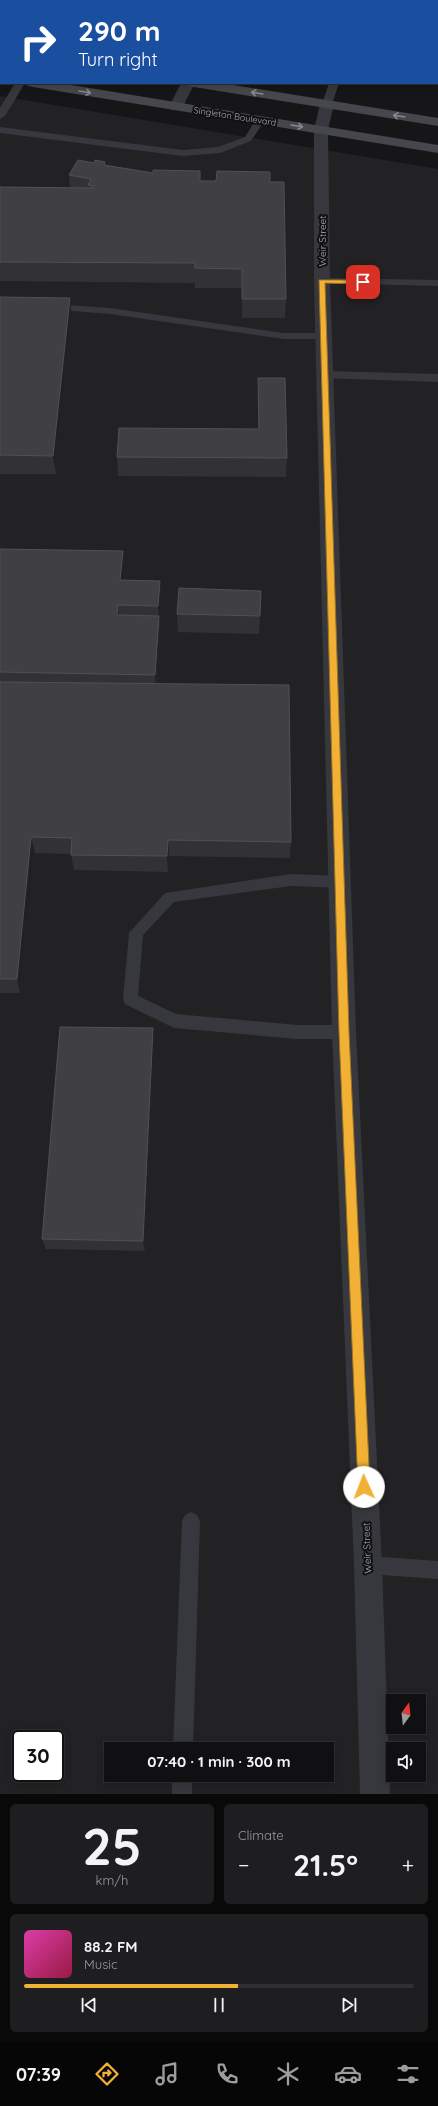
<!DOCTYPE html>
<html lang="en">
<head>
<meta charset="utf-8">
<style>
	:root { --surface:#101012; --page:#1e1e20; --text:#f1f3f6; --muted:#9c9d9f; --line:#303032; --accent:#f2b134 }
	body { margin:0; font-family:Quicksand,sans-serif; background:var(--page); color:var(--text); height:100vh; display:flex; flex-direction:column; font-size:15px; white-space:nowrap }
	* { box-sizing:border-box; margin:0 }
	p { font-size:13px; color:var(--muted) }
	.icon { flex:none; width:22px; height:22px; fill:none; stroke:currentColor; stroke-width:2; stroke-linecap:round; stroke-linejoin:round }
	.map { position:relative; height:1794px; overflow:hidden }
	.drawer { display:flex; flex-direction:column; gap:10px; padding:10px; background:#09090a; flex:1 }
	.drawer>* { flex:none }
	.top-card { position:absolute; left:0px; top:0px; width:438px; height:84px; box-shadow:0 2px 10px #0003,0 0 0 1px var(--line); background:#1a4fa0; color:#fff; overflow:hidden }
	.needle { width:26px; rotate:15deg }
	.controls { position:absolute; left:386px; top:1694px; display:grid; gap:8px }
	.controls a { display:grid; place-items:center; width:40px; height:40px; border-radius:0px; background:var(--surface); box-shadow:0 2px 10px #0003,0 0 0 1px var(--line); font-size:20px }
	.speed { position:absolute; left:12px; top:1730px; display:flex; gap:8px; font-size:20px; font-weight:700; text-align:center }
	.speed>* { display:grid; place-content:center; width:52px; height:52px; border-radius:50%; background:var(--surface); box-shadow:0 2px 10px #0003,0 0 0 1px var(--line); line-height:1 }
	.speed .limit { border:2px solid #111; border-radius:6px; background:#fff; color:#111 }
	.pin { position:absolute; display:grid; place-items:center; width:34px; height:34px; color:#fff; margin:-17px; border-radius:8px; box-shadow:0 2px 6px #0006 }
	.me { position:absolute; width:44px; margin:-22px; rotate:358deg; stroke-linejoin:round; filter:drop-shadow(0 0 3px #0008) }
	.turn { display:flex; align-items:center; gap:14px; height:84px; padding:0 12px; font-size:18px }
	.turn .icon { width:52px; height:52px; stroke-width:2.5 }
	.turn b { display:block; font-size:28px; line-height:34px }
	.big { font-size:30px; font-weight:700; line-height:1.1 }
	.drawer .tile { flex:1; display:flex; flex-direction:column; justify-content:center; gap:6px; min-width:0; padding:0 14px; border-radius:6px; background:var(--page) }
	.drawer .dial { align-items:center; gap:0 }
	.dial b { font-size:52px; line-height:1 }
	.song { display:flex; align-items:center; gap:12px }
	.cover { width:48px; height:48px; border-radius:6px; background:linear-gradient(135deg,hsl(320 70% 55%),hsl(340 70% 35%)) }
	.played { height:4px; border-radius:2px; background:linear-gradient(90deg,var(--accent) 55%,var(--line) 55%) }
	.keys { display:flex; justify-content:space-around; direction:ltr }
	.heat { display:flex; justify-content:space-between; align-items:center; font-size:22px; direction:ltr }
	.drawer .tiles { flex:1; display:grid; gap:10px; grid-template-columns:1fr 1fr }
	.tile:last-child { grid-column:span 2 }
	.trip { position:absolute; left:104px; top:1742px; width:230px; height:40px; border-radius:0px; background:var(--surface); box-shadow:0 2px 10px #0003,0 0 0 1px var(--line); font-weight:700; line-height:40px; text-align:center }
	.menu { display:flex; height:64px; justify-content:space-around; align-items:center; background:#060607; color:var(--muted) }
	.menu .icon { width:28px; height:28px }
	.menu .selected { color:var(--accent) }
	.menu b { font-size:18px; color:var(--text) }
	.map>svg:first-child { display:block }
	.built { fill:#222225; fill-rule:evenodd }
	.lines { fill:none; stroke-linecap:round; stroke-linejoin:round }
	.lane { fill:#37383d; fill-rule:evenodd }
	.street { fill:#37383d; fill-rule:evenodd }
	.secondary { fill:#45474d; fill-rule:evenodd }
	.wall { fill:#323236 }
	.shaded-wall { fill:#212124 }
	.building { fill:#3f3f44; stroke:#4f5156 }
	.oneway { stroke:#858993 }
	.route { fill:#f2b134; stroke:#9d7322 }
	.labels { text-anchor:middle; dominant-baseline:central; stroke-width:4; stroke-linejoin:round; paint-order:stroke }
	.far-street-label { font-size:9px; fill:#a8adb8; stroke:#111113 }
	.street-label { font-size:10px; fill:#a8adb8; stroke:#111113 }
</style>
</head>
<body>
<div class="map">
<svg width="438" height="1794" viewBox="0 0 438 1794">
	<rect width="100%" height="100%" fill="#161618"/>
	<path class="built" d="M0,96L438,169V1794H0ZM393,1701H419V1727H393ZM21,1739H55V1773H21ZM111,1749H327V1775H111ZM393,1749H419V1775H393Z"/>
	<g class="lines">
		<g class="lane">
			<rect x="255" y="0" width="15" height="1"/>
			<path d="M15,83H25L5,116L0,119V108Z"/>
			<path d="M329,83H339L332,104L327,107L322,104Z"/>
			<path d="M260,117L265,120L251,141L220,153L183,156L0,133V127L183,150L218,147L245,137L257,118Z"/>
			<path d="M322,278L438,280V286L318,283L317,281L318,279Z"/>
			<path d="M52,304L110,308L284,333H324L329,336L324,339H284L110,314L48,309L47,307L48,305Z"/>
			<path d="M326,371L438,374V382L322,378L321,375L322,372Z"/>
			<path d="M291,874L340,876L345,878L347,882L345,886L340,888L291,886L174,902L143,935L138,996L176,1014L297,1025H344L349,1027L351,1032L349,1037L344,1039H297L174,1028L125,1004L123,999L129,933L165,893Z"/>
			<path d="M191,1512L197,1515L200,1521L193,1749H173L182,1521L185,1515Z"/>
			<path d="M368,1556L438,1561V1579L368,1574L362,1571L359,1565L362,1559Z"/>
			<rect x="172" y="1775" width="20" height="19"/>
		</g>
		<g class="street">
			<rect x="226" y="0" width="14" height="1"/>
			<path d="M181,83H195L181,110H171L169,107Z"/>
			<path d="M327,100L332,101L334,104L328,130L330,281L356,1032L382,1565L390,1794H360L354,1565L332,1032L314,281V130L320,104L322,101Z"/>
		</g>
		<g class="secondary">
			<rect x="0" y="49" width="1" height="8"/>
			<rect x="0" y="74" width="1" height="8"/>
			<path d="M26,83H59L438,145V153L33,87L28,86Z"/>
			<path d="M187,83H221L438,118V126L194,87L189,86Z"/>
		</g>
	</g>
	<g class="wall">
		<path d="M107,0H159V1H113Z"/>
		<path d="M383,0H399V1H390Z"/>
		<path d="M106,165L201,181L270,182L286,299L285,318H242V288H195V283L0,281V166L2,178L0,187L70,188L69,175Z"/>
		<path d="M0,297L72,317L56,474H0Z"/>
		<path d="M258,378L287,458L286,477L118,476L117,457L258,429Z"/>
		<path d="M0,549L123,551L124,570L123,580L160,581L161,598L159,616L160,633L157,684L291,842L290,858L169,856L168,872L74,870L71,854L35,853L20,993H0Z"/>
		<path d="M261,591L259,634L178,632L177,614Z"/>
		<path d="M154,1042L145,1251L46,1249L42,1239Z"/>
	</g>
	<g class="shaded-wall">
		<path d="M80,0H87L88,1H79Z"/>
		<path d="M438,26V39L437,41V29Z"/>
		<path d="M0,166L2,178L0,189Z"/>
		<path d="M70,298L72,317L56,474L53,456Z"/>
		<path d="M123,551L124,570L122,597L120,580Z"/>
		<path d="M160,581L161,598L159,616L160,633L156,693L155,675L159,624L158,606Z"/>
		<path d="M118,605L120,623L117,615Z"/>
		<path d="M31,837L35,853L20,993L17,979Z"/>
		<path d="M168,840L169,856L168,872L167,856Z"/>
		<path d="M153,1028L154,1042L145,1251L143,1241Z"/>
	</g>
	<g class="building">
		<path d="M44,0H80L79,1H43Z"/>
		<path d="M437,8H438V26L437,29Z"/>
		<path d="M78,160L94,163L95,160L105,162L104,165L153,173V170L200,171V181H216L217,171L270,172V182H284L286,299H242V269L195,268V263L0,262V187L93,188V186L88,185L91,179L69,175Z"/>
		<path d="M0,297L70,298L53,456L0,455Z"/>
		<path d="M258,378H285L287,458L117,457L119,428L259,429Z"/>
		<path d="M0,549L123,551L120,580L160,581L158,606L118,605L117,615L159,616L155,675L0,672Z"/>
		<path d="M179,588L261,591L260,616L177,614Z"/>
		<path d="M0,682L289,685L291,842L168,840L167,856L71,855L72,838L31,837L17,979H0Z"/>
		<path d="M60,1027L153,1028L143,1241L42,1239Z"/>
	</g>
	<defs><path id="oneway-shaft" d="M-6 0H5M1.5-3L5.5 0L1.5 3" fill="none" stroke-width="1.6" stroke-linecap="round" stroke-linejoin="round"/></defs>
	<g class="oneway">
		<use href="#oneway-shaft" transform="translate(85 92) rotate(9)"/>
		<use href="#oneway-shaft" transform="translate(257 93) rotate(-171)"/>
		<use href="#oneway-shaft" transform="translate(399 116) rotate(-171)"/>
		<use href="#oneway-shaft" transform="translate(297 126) rotate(9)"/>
	</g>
	<path class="route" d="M319,280H363L367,282L363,284L325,283L349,1032L370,1487L368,1491L364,1492L360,1491L358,1487L339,1032Z"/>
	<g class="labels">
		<g class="far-street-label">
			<text transform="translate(235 116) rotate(9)">Singleton Boulevard</text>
		</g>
		<g class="street-label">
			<text transform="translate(322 241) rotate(-90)">Weir Street</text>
			<text transform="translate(367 1548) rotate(-92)">Weir Street</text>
		</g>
	</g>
</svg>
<div class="controls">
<a><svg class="needle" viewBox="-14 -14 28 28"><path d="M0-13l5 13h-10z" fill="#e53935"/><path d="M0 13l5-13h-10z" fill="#9c9d9f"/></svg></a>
<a><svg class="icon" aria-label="sound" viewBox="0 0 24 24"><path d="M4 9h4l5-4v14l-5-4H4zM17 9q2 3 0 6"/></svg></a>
</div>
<div class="speed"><div class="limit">30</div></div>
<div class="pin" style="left:363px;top:282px;background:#d93025"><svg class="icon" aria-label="arrive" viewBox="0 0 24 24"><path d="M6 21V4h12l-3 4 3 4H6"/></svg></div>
<svg class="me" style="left:364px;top:1487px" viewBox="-20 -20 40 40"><circle r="19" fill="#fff"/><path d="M0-13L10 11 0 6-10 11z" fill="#f2b134"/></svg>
<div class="trip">07:40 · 1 min · 300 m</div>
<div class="top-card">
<div class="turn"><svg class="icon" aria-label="right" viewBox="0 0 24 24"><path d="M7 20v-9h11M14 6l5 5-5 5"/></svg><div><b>290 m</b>Turn right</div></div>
</div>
</div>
<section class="drawer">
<div class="tiles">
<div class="tile dial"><b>25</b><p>km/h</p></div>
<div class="tile"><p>Climate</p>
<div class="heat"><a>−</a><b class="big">21.5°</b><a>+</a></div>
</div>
<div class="tile">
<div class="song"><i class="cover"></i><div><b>88.2 FM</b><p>Music</p></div></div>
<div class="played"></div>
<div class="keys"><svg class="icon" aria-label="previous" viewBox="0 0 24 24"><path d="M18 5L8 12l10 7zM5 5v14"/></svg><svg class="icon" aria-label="pause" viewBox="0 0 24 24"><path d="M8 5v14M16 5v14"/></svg><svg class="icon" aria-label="next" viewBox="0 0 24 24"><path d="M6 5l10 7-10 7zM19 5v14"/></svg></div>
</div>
</div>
</section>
<nav class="menu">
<b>07:39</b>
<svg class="icon selected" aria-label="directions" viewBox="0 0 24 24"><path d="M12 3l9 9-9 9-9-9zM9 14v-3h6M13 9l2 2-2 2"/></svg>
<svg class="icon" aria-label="music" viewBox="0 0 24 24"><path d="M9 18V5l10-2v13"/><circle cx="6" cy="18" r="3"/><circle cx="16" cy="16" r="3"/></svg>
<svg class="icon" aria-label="phone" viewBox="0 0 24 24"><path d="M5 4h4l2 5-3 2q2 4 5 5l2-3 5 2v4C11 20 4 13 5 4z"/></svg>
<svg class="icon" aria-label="climate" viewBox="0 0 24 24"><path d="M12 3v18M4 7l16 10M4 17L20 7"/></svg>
<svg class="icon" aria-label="car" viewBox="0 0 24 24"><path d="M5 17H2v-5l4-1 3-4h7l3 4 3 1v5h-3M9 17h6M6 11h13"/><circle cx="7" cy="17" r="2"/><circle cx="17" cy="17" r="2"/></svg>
<svg class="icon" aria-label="filters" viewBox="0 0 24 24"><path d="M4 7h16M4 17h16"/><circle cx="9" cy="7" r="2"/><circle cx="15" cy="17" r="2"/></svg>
</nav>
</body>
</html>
